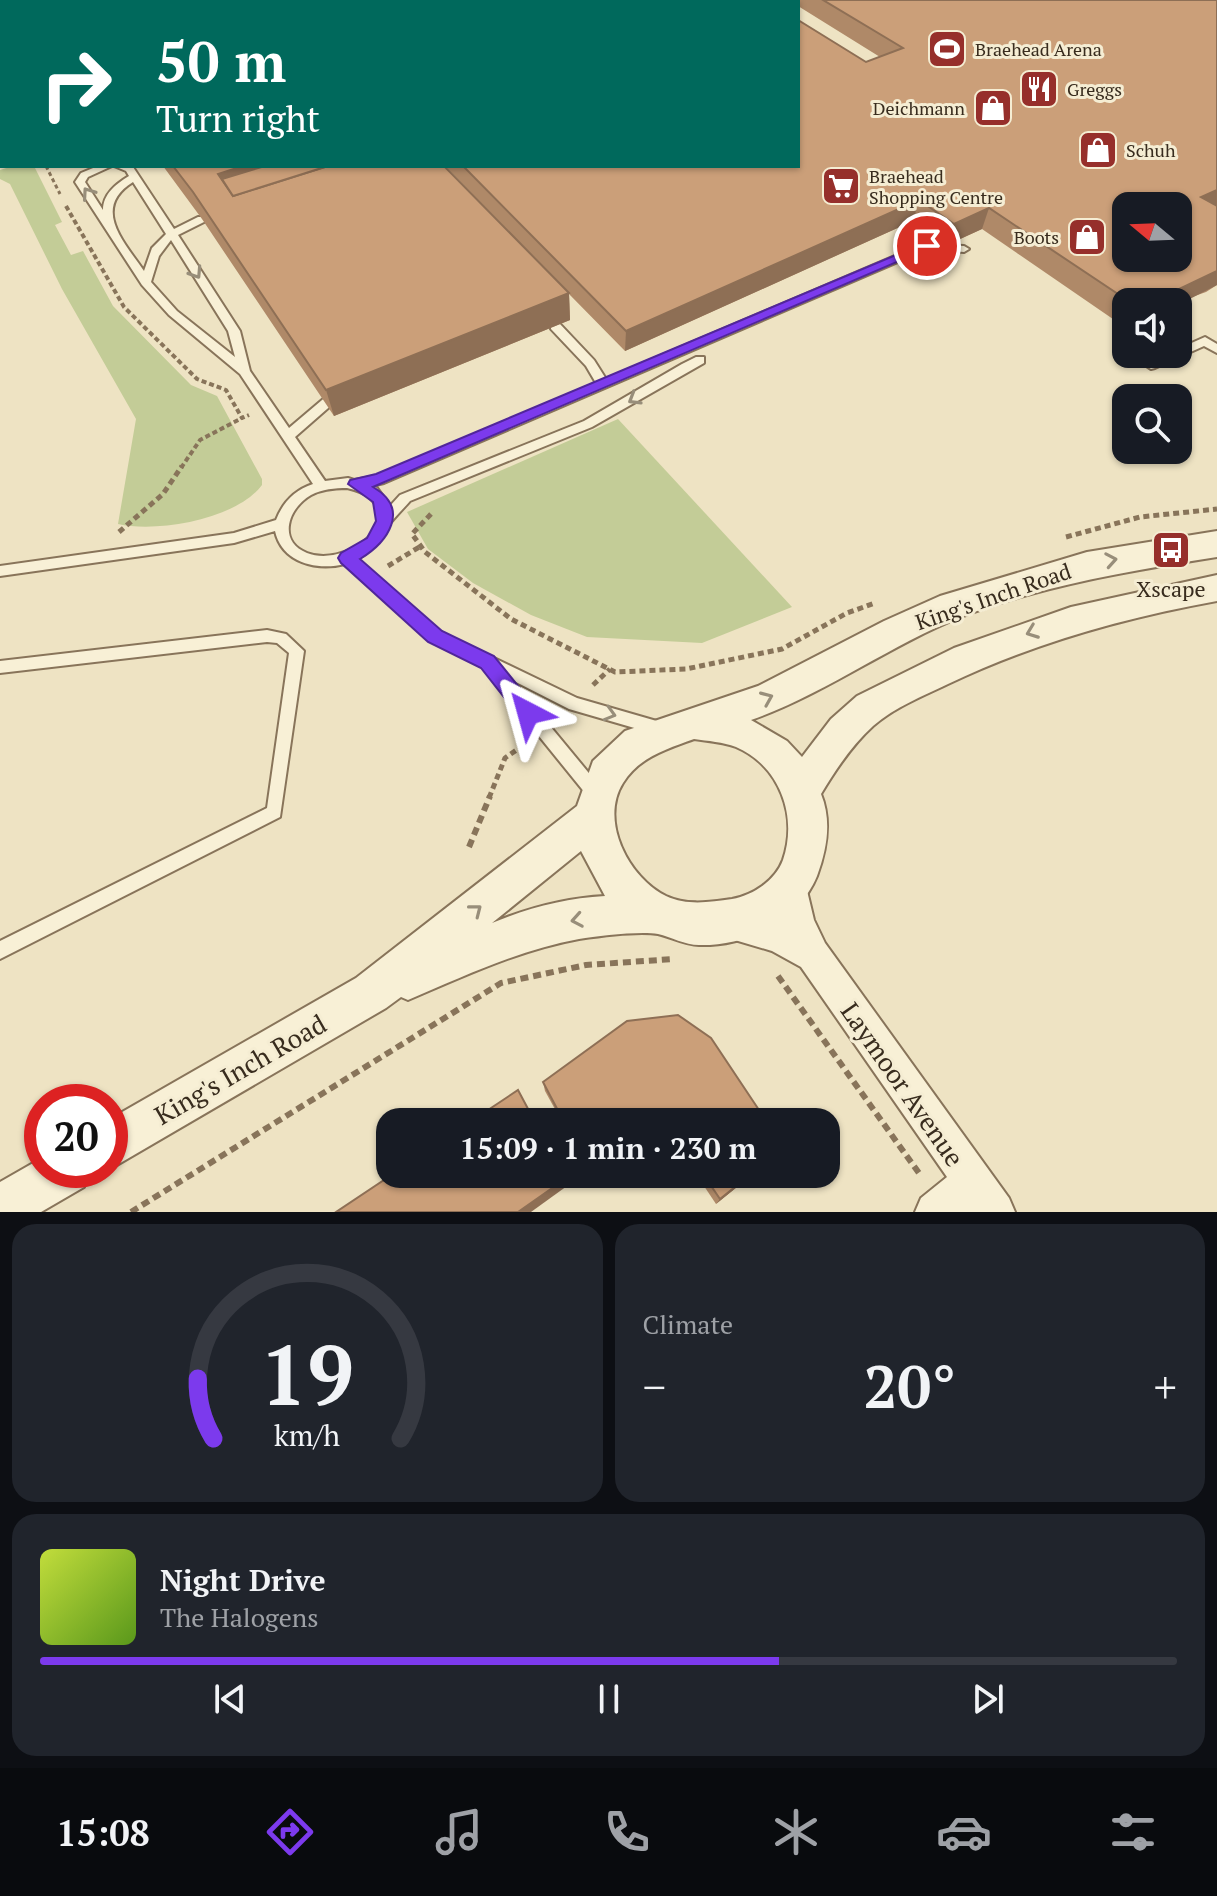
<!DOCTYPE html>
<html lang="en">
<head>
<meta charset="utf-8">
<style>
	:root { --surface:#171b24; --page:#20242c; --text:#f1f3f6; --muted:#9ea1a6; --line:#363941; --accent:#7c3aed }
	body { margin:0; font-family:"PT Serif",serif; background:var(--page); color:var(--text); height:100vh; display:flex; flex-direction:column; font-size:30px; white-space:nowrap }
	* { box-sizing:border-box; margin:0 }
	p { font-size:26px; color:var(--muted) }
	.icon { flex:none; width:44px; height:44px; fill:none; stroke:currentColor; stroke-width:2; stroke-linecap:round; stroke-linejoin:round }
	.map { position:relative; height:1212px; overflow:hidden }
	.drawer { display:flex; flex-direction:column; gap:12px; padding:12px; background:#0d0f14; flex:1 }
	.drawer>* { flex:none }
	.hud { position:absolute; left:0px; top:0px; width:800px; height:168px; box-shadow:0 2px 6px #0004; background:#00695c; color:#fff; overflow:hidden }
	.needle { width:52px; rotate:289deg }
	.controls { position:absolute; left:1112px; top:192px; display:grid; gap:16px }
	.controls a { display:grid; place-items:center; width:80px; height:80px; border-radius:16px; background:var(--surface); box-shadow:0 2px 6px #0004; font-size:40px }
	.speed { position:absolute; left:24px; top:1084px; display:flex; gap:16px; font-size:40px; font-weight:700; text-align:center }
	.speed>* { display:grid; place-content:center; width:104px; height:104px; border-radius:50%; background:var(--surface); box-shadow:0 2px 6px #0004; line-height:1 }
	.speed .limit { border:12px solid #d22; background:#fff; color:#111 }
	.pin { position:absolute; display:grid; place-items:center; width:68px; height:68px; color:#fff; margin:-34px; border:4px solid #fff; border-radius:50%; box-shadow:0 2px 8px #0007 }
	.me { position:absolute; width:88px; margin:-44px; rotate:321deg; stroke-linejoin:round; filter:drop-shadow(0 0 6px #0008) }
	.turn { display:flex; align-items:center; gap:28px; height:168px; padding:0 24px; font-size:36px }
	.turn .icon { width:104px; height:104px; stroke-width:2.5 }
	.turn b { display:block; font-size:56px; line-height:68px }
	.big { font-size:60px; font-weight:600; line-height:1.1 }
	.drawer .card { flex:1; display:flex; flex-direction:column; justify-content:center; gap:12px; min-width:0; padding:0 28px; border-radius:24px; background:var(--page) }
	.drawer .dial { align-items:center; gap:0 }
	.dial svg { height:208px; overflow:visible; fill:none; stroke:var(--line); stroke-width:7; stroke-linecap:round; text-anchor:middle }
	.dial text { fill:var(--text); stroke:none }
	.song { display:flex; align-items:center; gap:24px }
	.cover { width:96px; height:96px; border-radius:12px; background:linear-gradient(135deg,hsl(70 70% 55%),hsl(90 70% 35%)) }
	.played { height:8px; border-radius:4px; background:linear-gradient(90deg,var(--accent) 65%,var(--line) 65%) }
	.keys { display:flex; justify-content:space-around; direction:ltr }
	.heat { display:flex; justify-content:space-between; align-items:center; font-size:44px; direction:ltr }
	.drawer .tiles { flex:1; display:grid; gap:12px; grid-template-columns:1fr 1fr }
	.card:last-child { grid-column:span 2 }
	.trip { position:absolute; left:376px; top:1108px; width:464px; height:80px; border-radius:24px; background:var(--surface); box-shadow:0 2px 6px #0004; font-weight:600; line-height:80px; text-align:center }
	.tabs { display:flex; height:128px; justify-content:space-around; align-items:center; background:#090b0e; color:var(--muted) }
	.tabs .icon { width:56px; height:56px }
	.tabs .current { color:var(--accent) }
	.tabs b { font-size:36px; color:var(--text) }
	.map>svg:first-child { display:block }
	.green { fill:#c3cc97 }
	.water { fill:#a5c0ba; stroke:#6c8f87; stroke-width:2 }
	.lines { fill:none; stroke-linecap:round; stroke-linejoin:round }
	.service-casing { stroke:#88745a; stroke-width:4 }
	.minor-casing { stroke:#88745a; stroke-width:4 }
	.tertiary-casing { stroke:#88745a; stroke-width:4 }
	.path-far3 { stroke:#88745a; stroke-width:3; stroke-dasharray:4 3; stroke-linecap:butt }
	.path-far2 { stroke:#88745a; stroke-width:4; stroke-dasharray:5 3; stroke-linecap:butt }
	.path-far1 { stroke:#88745a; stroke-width:5; stroke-dasharray:6 4; stroke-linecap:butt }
	.path { stroke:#88745a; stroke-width:6; stroke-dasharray:8 5; stroke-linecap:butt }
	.service { fill:#f8f0d6; fill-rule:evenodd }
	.minor { fill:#f8f0d6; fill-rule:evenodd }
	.tertiary { fill:#f8f0d6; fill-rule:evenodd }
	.wall { fill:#af8968 }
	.shaded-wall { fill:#8e6f55 }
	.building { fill:#cb9f79; stroke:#8e6f55; stroke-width:2; fill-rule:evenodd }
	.oneway { stroke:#988e7a }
	.route { fill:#7c3aed; stroke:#51269a; stroke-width:2 }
	.labels { text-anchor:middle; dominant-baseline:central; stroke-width:6; stroke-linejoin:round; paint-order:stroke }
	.far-poi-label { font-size:18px; fill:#382c1e; stroke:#f5edd3; text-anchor:start }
	.poi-label { font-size:22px; fill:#382c1e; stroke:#f5edd3 }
	.street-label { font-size:22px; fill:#382c1e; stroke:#f5edd3 }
	.near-street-label { font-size:26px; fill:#382c1e; stroke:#f5edd3 }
</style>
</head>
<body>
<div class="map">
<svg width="1217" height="1212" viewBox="0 0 1217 1212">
	<rect width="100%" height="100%" fill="#eee3c3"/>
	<g class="green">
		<path d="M13,166H34L62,222L55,225L71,255L83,251L113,306L191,385L217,396L262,479V485C237,519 158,533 118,524L136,419L62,289L10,184L0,179V170Z"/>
		<path d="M618,419L792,607L702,643L587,637L531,615L473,583L428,549L407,512Z"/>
	</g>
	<path class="water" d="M0,0H518L2,2L0,148Z"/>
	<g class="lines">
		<defs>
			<g id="service">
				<path d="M98,166H112L88,177L85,182L103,210C103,194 116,184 129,176L126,171L114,166L133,167L174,229L198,217H206V221L178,235L240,331L250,371L289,428L335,389H343V395L295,437L325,481L348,478L354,480L377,476L596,383L586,366L551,329V323H559L594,360L606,379L923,244L964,246L969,249L964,252L928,249L384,483L371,486L377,488L390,506L400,495L584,421L682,364L696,357H704V363L592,427L410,501C403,509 394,518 388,526C379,540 373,551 357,559L440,632L577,698L667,724L670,729L667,734L662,736L569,709L512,680L602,789L604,794L602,799L596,801L590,799L483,667L430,640L345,564C317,571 282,563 275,531L234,543L0,576V566L234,533L276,520C283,502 295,490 313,484L240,374L169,315L142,285L75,182L81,173ZM133,182L166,234L152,248L144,271C124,242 91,208 133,182ZM171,240L228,331L235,357L177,311L151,282L159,256ZM347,488C355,490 364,492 370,498C401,527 343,567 307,553C277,541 288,508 311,495C322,489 335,488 347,488Z"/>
				<path d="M1205,337L1217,344V353L1204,346L1155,368L1151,369L1145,365L1166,354H1178V349Z"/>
				<path d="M267,630L286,634L304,651L280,817L0,959V941L267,808L289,653L277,643L267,642L0,673V661Z"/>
			</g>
			<path id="minor" d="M791,870L803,874L814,920L825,943L1009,1198L1015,1212H915L921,1198L947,1177L801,967L772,951L718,935L713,923L718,911L730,906L779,918L774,886L779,874Z"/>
			<g id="tertiary">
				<path d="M1217,531V557C1130,571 1043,585 961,617C888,646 825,694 751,720L787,741L802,757L831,719L857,696L954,648L1071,607L1217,575V601C1123,618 1034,643 948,684C923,696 895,707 873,726C852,745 836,769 821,794C832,821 827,849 817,876C798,922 747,946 699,945C685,945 671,937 658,934C639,931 599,936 579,939C519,950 464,976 408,1000L401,997L386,1008L110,1169V1119L356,978L577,806L593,761L625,731L758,686L884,621L940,596L1087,552ZM694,739C708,741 723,742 736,747C780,766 798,816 783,860C775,881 753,895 732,899C709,902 688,906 666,896C629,878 599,821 623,783C639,757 667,749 694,739ZM581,851L605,896C566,898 528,908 492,923Z"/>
				<path d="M42,1158V1170H91L84,1187L41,1212H0V1182Z"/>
			</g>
		</defs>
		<use href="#service" class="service-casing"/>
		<use href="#minor" class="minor-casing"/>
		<use href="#tertiary" class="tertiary-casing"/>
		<g class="path-far3">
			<path d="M550,2L558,0"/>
			<path d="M46,166L60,194"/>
		</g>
		<g class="path-far2">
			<path d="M66,206L124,307L197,379L226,390L242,418L249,415"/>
			<path d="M181,468L200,440L242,418"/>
		</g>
		<g class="path-far1">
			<path d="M431,514L412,534L425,552L511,619L615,672L686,669L782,649L847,613L875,603"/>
			<path d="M119,532L163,494L182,466"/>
			<path d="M1066,537L1140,517L1217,509"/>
			<path d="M388,566L421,546"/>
			<path d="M593,685L610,669"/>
			<path d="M489,798L505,758L525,744"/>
		</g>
		<g class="path">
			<path d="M469,847L490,796"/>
			<path d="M778,976L921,1176"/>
			<path d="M131,1212L501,983L586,965L674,959"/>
		</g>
		<use href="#service" class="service"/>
		<use href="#minor" class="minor"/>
		<use href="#tertiary" class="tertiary"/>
	</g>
	<g class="wall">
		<path d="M788,0H1217V285L1206,292L1178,302H1126V328L982,229L947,245L913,221L625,351L569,294L570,320L334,416L202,219L163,166H444L515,238L445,166H798L866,62L880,57L798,6V2H791Z"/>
		<path d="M543,1082L767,1122H562L545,1091Z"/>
		<path d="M696,1174H753L716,1204Z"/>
	</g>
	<g class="shaded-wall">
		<path d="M243,166H337L233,199L218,174Z"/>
		<path d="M1217,190V205L1190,218L1201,197Z"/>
		<path d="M919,200L913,221L625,351L626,331Z"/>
		<path d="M989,208L982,229L947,245L954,224Z"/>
		<path d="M1217,271V285L1178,305V302H1152Z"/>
		<path d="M569,293L570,320L334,416L326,390Z"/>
		<path d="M751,1174H753L716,1204L720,1199Z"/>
		<path d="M565,1179L567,1186L531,1212H518Z"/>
	</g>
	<g class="building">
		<path d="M579,0H745L748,2H573Z"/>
		<path d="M745,0H766L770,2H748Z"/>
		<path d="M823,0H1217V190L1201,197L1217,206V271L1152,302H1130L989,208L954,224L919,200L626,331L463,166H798V20L866,62L903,48ZM1126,206H1178V258H1126Z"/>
		<path d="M173,166H243L218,174L233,196L328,166H444L569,293L326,390L193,192Z"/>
		<path d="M265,166H328L233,196L222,179Z"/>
		<path d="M678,1015L711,1038L767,1122H661L647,1119L643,1122H564L543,1082L627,1021Z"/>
		<path d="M518,1090L535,1122H470Z"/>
		<path d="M393,1174H562L565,1179L518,1212H336Z"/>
		<path d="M703,1174H751L720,1199Z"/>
	</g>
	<defs><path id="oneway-chevron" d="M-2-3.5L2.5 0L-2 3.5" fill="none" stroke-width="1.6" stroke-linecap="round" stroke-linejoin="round" transform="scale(2)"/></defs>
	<g class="oneway">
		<use href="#oneway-chevron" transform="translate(88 193) rotate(-125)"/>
		<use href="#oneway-chevron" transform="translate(196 273) rotate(57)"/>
		<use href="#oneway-chevron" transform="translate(634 399) rotate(149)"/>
		<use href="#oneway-chevron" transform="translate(1111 560) rotate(-10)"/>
		<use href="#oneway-chevron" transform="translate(1032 632) rotate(159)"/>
		<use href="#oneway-chevron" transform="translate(767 698) rotate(-23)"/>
		<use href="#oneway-chevron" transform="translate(610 714) rotate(16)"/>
		<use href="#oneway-chevron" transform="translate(476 910) rotate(-38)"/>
		<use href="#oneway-chevron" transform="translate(577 920) rotate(170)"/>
	</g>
	<path class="route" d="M922,244L934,246L373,487C411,509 388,542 360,559L442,631L494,656L535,707L538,713L535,719L528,721L521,719L481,668L428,642L341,563L338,558L341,553L367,538L376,521L373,502L348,484L350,480L376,474Z"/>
	<defs>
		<symbol id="stadium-square" viewBox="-11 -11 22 22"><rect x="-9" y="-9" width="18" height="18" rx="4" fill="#962f2b" stroke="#f5edd3"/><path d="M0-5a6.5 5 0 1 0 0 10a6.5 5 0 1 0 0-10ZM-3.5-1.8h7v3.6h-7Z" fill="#fff"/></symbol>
		<symbol id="restaurant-square" viewBox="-11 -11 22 22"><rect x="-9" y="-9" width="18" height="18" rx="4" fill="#962f2b" stroke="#f5edd3"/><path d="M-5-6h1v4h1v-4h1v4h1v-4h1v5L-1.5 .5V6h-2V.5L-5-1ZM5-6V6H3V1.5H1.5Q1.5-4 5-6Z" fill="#fff"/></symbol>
		<symbol id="shop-square" viewBox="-11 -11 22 22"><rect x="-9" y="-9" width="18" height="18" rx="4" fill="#962f2b" stroke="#f5edd3"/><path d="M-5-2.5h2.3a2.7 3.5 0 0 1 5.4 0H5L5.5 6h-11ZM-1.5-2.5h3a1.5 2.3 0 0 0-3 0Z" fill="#fff"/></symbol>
		<symbol id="supermarket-square" viewBox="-11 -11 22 22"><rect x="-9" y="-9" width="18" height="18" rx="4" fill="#962f2b" stroke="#f5edd3"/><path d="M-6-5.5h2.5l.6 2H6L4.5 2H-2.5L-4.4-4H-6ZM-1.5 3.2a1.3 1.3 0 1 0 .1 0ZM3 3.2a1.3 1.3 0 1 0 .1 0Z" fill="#fff"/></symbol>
		<symbol id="bus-square" viewBox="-11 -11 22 22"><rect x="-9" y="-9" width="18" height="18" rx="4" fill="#962f2b" stroke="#f5edd3"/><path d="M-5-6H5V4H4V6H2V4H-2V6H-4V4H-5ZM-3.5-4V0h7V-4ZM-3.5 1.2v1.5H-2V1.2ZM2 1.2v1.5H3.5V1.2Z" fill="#fff"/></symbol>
	</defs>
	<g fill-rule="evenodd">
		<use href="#stadium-square" x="925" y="27" width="44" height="44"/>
		<use href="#restaurant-square" x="1017" y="67" width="44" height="44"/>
		<use href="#shop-square" x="971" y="86" width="44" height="44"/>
		<use href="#shop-square" x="1076" y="128" width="44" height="44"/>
		<use href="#supermarket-square" x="819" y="164" width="44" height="44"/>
		<use href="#shop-square" x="1065" y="215" width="44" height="44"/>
		<use href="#bus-square" x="1149" y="528" width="44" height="44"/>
	</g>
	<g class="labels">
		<g class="far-poi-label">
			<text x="975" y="49">Braehead Arena</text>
			<text x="1067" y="89">Greggs</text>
			<text x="965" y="108" text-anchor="end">Deichmann</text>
			<text x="1126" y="150">Schuh</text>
			<text x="869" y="176">Braehead<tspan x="869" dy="21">Shopping Centre</tspan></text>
			<text x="1059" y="237" text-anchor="end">Boots</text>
		</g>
		<g class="poi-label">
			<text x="1171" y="588">Xscape</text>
		</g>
		<g class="street-label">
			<text transform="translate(993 596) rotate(-19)">King's Inch Road</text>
		</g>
		<g class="near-street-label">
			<text transform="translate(240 1069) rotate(-30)">King's Inch Road</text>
			<text transform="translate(903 1084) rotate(55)">Laymoor Avenue</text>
		</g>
	</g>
</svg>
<div class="controls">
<a><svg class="needle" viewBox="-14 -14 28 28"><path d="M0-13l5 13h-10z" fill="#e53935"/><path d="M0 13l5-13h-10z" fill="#9ea1a6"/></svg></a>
<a><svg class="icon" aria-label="sound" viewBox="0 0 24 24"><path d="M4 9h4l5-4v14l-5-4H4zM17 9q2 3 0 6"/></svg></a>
<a><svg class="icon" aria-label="search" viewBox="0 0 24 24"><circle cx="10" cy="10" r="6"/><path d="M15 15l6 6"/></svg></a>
</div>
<div class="speed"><div class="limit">20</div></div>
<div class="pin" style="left:927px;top:246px;background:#d93025"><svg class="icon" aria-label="arrive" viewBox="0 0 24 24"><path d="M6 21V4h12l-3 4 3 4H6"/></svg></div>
<svg class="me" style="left:528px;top:713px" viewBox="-20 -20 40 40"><path d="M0-17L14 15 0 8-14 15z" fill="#7c3aed" stroke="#fff" stroke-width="4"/></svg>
<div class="trip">15:09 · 1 min · 230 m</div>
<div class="hud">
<div class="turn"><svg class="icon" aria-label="right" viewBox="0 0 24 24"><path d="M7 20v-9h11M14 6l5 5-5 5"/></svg><div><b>50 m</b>Turn right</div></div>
</div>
</div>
<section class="drawer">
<div class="tiles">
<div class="card dial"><svg viewBox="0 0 100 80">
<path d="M14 69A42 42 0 1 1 86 69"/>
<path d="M14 69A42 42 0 0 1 8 46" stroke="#7c3aed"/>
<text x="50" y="56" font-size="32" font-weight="700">19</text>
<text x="50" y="72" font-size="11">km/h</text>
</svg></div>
<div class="card"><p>Climate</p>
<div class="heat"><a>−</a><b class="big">20°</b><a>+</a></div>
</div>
<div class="card">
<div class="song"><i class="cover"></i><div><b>Night Drive</b><p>The Halogens</p></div></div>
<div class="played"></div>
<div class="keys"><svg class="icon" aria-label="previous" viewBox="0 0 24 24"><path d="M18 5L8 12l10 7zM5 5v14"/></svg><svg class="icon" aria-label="pause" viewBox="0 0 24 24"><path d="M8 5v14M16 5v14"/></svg><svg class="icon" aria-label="next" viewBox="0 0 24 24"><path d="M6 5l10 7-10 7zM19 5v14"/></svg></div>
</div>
</div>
</section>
<nav class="tabs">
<b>15:08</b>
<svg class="icon current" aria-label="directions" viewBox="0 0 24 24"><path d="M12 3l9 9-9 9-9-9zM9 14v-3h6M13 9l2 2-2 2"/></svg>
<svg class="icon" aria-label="music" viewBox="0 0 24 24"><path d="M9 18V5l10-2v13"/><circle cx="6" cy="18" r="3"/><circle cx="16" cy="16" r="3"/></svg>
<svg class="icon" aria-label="phone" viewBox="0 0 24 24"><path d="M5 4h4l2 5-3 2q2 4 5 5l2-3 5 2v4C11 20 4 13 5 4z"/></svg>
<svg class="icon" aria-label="climate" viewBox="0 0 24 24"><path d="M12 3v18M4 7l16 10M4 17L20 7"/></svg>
<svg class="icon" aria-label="car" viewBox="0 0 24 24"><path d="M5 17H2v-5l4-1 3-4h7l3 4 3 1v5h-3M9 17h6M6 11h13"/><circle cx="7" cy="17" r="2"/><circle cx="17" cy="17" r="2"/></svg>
<svg class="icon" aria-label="filters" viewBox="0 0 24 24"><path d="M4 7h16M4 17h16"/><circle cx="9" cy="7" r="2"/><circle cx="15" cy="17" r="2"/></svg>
</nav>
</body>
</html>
